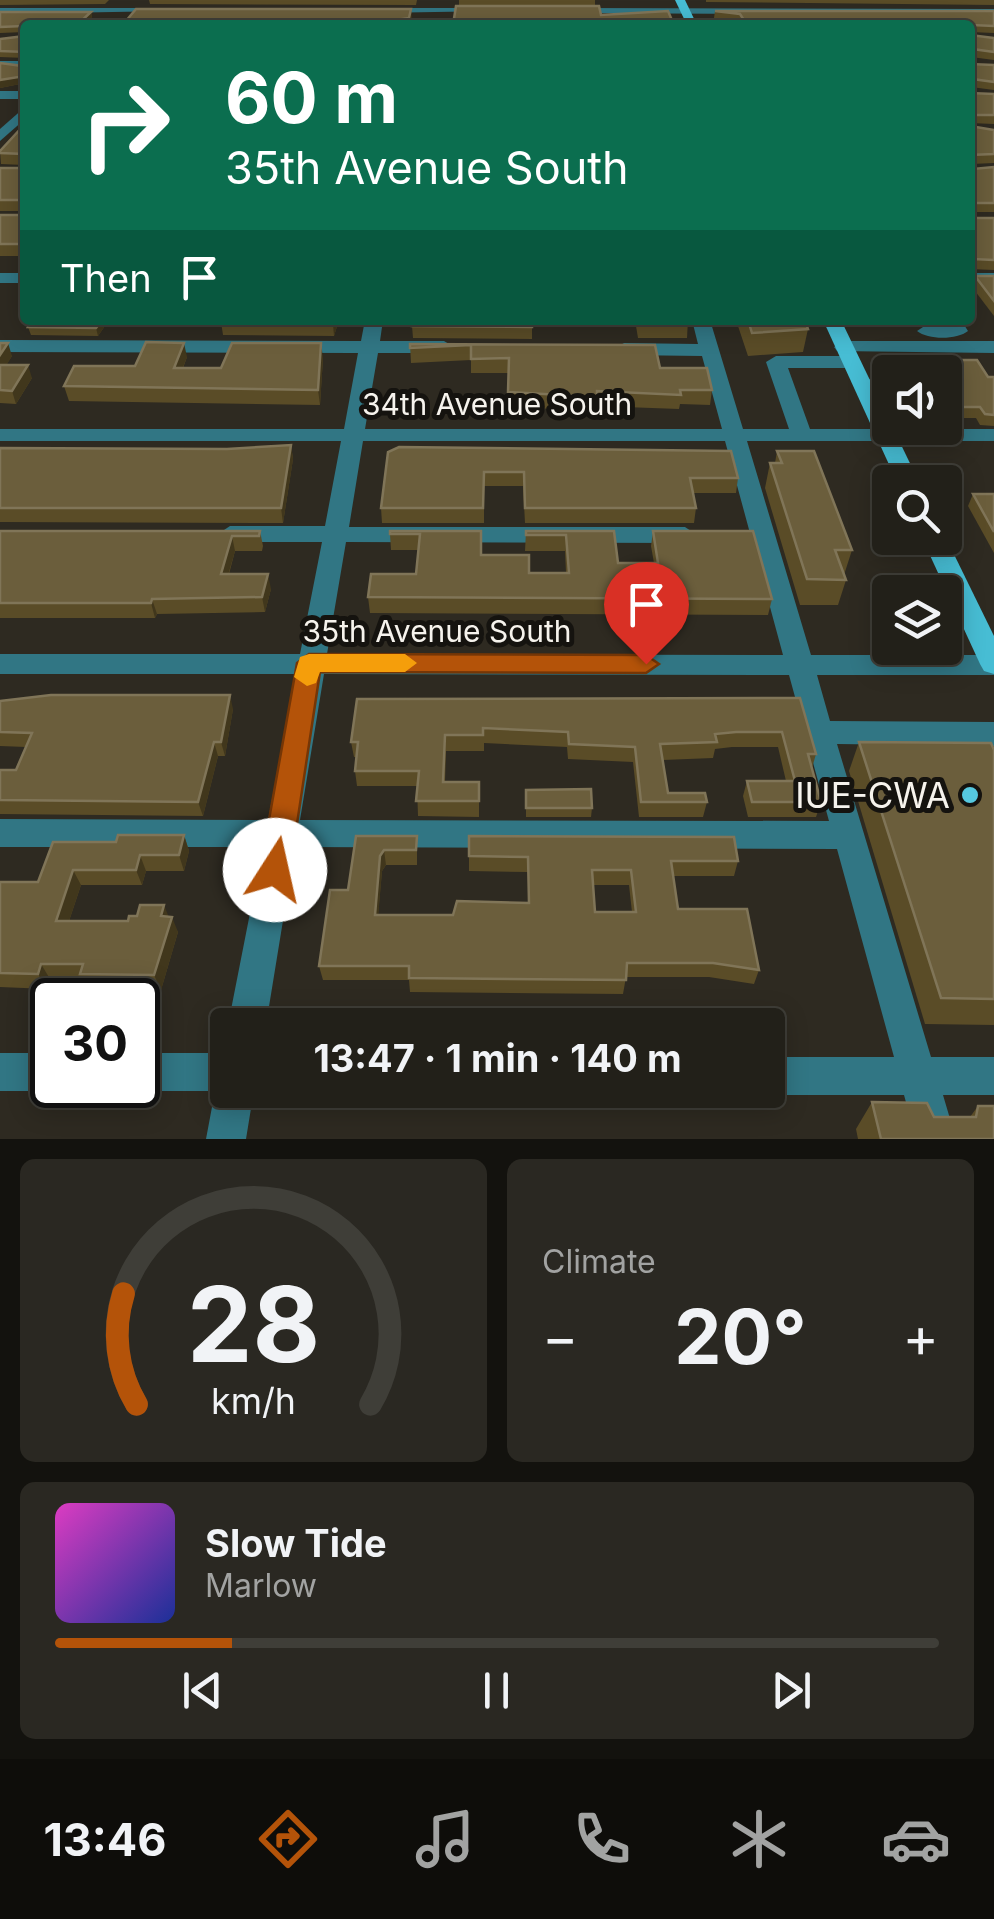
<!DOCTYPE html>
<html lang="en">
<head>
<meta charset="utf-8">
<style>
	:root { --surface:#222019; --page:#2a2822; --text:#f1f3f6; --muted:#a2a3a2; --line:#3f3e38; --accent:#b45309 }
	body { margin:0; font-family:Inter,sans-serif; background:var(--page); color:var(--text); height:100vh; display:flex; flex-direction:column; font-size:38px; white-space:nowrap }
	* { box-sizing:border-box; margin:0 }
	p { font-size:32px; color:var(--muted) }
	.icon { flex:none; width:55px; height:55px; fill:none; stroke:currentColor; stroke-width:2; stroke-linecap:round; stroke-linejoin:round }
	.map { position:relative; height:1139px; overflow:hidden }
	.panel { display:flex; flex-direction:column; gap:20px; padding:20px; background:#13120e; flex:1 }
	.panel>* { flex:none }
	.hud { position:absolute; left:20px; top:20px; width:955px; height:305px; border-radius:10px; box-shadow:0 5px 25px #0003,0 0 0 2px var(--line); background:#0b6e4f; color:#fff; overflow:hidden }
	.buttons { position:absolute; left:872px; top:355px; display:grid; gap:20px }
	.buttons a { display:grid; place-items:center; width:90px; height:90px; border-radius:10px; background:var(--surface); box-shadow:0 5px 25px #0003,0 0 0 2px var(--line); font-size:50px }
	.speed { position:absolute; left:30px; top:978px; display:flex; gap:20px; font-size:50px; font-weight:700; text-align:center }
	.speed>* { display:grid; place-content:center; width:130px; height:130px; border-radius:50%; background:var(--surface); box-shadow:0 5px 25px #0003,0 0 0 2px var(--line); line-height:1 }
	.speed .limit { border:5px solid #111; border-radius:15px; background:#fff; color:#111 }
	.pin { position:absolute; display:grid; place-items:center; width:85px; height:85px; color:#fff; margin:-102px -42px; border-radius:50% 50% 50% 0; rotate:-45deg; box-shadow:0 0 10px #0007 }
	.pin .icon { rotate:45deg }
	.me { position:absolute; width:110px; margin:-55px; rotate:10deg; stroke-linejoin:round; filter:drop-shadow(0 0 8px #0008) }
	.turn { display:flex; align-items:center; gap:35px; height:210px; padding:0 40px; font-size:45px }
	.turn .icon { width:130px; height:130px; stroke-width:2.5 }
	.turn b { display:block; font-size:70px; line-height:85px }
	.then { display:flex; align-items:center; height:95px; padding:0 40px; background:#0003; gap:20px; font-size:38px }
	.big { font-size:75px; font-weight:700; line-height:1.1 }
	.panel .tile { flex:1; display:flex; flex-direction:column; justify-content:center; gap:15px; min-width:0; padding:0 35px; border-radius:15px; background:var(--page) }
	.panel .dial { align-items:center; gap:0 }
	.dial svg { height:260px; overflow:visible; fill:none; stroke:var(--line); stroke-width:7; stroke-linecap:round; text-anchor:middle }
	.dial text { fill:var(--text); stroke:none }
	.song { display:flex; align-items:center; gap:30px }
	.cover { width:120px; height:120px; border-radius:15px; background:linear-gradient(135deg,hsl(310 70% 55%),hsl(230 70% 35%)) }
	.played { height:10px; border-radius:5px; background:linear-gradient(90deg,var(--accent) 20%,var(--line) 20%) }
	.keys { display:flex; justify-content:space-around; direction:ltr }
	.heat { display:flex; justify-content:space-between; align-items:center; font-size:55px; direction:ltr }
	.panel .tiles { flex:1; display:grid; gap:20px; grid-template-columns:1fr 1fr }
	.tile:last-child { grid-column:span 2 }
	.trip { position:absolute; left:210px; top:1008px; width:575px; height:100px; border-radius:10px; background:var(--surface); box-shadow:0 5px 25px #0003,0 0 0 2px var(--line); font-weight:700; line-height:100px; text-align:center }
	.dock { display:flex; height:160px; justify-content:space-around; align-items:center; background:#0e0d0a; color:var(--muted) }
	.dock .icon { width:70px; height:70px }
	.dock .selected { color:var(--accent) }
	.dock b { font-size:45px; color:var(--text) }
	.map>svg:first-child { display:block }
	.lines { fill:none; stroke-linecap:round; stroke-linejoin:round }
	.minor { fill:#317684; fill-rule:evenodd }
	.major { fill:#47bdd4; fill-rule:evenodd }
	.wall { fill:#5a4c27; fill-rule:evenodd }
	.shaded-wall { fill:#41371c }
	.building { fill:#6b5e3c; stroke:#807558; stroke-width:2.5; fill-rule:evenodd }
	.route { fill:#b45309; stroke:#753606; stroke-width:2.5 }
	.slow { fill:#f59e0b }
	.poi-dot { fill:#56c9e0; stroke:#15130f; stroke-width:4 }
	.labels { text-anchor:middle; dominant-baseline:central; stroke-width:10; stroke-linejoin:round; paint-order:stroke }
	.street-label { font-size:30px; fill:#f6f3ed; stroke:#15130f }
	.near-poi-label { font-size:35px; fill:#f6f3ed; stroke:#15130f; text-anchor:end }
</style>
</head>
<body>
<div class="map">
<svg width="994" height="1139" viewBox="0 0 994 1139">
	<rect width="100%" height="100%" fill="#2e2a21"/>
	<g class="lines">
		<g class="minor">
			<path d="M0,8H165L170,11L0,14Z"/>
			<path d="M380,8H490L495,11L376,13Z"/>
			<path d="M570,8L994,9V15L566,13Z"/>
			<rect x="0" y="61" width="25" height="8"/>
			<rect x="0" y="91" width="25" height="8"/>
			<path d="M25,107V119L0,141V129Z"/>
			<rect x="0" y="273" width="25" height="10"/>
			<rect x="970" y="273" width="24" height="10"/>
			<path d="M365,320H383L380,341H444L454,347L444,353H378L365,429H722L702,356L624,355L614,349L624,343L698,344L692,320H710L743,429H789L766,362L776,356H851L861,362L851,368H788L810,429H994V441H747L811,655H994V675H817L830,721L994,722V746L837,744L931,1057H994V1095H943L956,1139H916L904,1095H768L756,1090H768V1057H894L837,849L295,847L266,1025H228L263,847H0V819L268,820L296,674H0V654H300L322,542H230L218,534L230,526H325L341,441H0V429H344L358,353L0,352V340L361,341ZM363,441H725L783,655L327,654L346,542L685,543L697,535L685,527H349ZM324,674L789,675L829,821L300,820Z"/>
			<path d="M943,320H961L968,331C957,340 928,340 917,331L926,325H946Z"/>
			<path d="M844,341H994V353L837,351L834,347Z"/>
			<path d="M862,379H890V391L855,389V381Z"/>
			<path d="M0,1053H52V1085L66,1086L52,1091H0Z"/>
			<path d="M138,1053H228V1090H254L246,1139H206L215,1091H138L124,1086L138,1085Z"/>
		</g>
		<g class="major">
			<path d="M675,0H685L697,25H687Z"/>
			<path d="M823,320H841L919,482H897Z"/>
			<path d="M945,536L994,636V674L984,671L980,664L922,538Z"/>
		</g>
	</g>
	<g class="wall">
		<path d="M0,0H109L105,4L0,5Z"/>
		<path d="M149,0H417L416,5L150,4Z"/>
		<rect x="459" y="0" width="136" height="5"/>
		<path d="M706,0H994V5L706,2Z"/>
		<path d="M715,11H994V33L970,32V25H741L739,22L714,18Z"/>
		<path d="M0,12H91L92,18L25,32L0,33Z"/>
		<path d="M412,18L410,25H127L126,21Z"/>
		<path d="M970,35L994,38V60L971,57Z"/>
		<path d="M25,36V83L0,88V63L23,66L25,58L0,57V39Z"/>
		<path d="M970,64L994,65V90L971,87Z"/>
		<path d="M970,93L994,94V124L970,123Z"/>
		<path d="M25,124V256H0V215H24V211H0V168H24V165L1,164L0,151Z"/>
		<path d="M970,126L994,130V163L972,164L973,169L994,167V212H970V218H994V270L970,269Z"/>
		<path d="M975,276H994V316L972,287Z"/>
		<path d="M109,320L98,336L31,335L28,327Z"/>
		<path d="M339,320L334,336L223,335L221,322Z"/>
		<path d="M532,320V339L413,338L412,326Z"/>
		<path d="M635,320H688L687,338H638Z"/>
		<path d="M736,320H805L808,329L803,352L748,356Z"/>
		<path d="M877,320H924L921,324H879Z"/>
		<path d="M0,343L12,356L6,365L32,378L16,404L0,403Z"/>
		<path d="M410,344L655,345L660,368L712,390L710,405L680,404L679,409L597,406L596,412L508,406V373H471V360L411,363Z"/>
		<path d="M187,357L183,368H221L323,358L320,405L69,401L64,386L135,366Z"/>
		<path d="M942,360L988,377H994V426L980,425L976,418H945V372H939L938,371Z"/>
		<path d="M291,445L293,459L283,523L0,522V448L227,449Z"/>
		<path d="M777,451L852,550L844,575L846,580L838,605H800L765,488L770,463H775Z"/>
		<path d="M388,452L738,478L736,493H693L696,508L694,523H525L523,486H484V523H382L381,508Z"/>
		<path d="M973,494H994V553L968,506Z"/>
		<path d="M0,531H260L263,546L262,551H235L229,574L271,589L265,612L157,614L155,618H0Z"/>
		<path d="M481,531V555L529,573H566L565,551H525L526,531H614L618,563H654L651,546L653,531L772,599L768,615L370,613L368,597L416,574L418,550H391L390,534Z"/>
		<path d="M800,698L816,754L812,768L821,802L816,817H748L743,796L747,781H786L778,747H732L715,749L713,758L663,760L668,793L707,802L703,817H639L633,762L568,759L567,747L484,743V751H446L445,782H479V817L418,816L417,786H357L355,771L356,757H354L351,742L357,699Z"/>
		<path d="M0,701L233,709L225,756H218L203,816L0,814V770H16L26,747L0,746Z"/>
		<path d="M859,742L994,750V1025L925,1024L849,771Z"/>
		<path d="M526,790L592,808L591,817H526Z"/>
		<path d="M184,835L189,851L184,871H146L142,885H81L69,921H128L169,917L178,932L161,990L88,989L83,979H50L47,989L0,987V882H38L116,842Z"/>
		<path d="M356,836H417V865H386L382,871L378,915H453L529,903L528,872L469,871V836L738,861L734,876H673L678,909L759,970L754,984L709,977H626L623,994L410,992L409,980H323L319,966L348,890ZM593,885H629L632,912H595Z"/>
		<path d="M872,1102L934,1117H970L978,1106L994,1139H858L856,1129Z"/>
	</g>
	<g class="shaded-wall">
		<path d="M411,9L412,18L410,25H388L389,21Z"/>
		<path d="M91,12L92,18L85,25H77Z"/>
		<path d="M25,76V83L0,88V80Z"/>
		<path d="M102,320H109L98,336L96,328Z"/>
		<path d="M334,320H339L334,336L333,324Z"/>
		<path d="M8,343L12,356L0,376V355Z"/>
		<path d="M184,343L187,357L177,382L174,368Z"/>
		<path d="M321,343L323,358L320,405L318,390Z"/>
		<path d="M28,365L32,378L16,404L12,391Z"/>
		<path d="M291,445L293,459L283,523L281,508Z"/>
		<path d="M232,536L235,551L224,589L221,574Z"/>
		<path d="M268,574L271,589L265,612L262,597Z"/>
		<path d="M152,599L157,614L155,618L151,603Z"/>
		<path d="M230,695L233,709L225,756L221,742Z"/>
		<path d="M214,742L218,756L203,816L198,802Z"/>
		<path d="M184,835L189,851L184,871L179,855Z"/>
		<path d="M384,850L386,865L382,871L377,930L375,915L380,856Z"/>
		<path d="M140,855L146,871L142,885L136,870Z"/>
		<path d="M73,870L81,885L64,936L56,921Z"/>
		<path d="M164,905L170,920L161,916Z"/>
		<path d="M172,917L178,932L161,990L154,975Z"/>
		<path d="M41,964L50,979L47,989L38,974Z"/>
	</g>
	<g class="building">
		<path d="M456,6H599L601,15L668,11L674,25H453Z"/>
		<path d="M136,9H411L409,18L389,21L388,25H219L222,21H126Z"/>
		<path d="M715,11H994V26L972,25L970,30V25H747L740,14Z"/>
		<path d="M0,12H91L77,25H25V30L23,26L0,27Z"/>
		<path d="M970,35L994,38V52L972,49L970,62Z"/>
		<path d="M25,36V52L0,51V39Z"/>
		<path d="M25,56V76L0,80V63L23,66Z"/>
		<path d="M970,64L994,65V82L972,79L970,92Z"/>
		<path d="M970,93L994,94V115H973L970,123Z"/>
		<path d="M25,124V244H0V215H24V200H0V168H24V154L0,153V151Z"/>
		<path d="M970,126L994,130V154L970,155L973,169L994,167V203H970V218H994V260L973,259L970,267Z"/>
		<path d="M975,276H994V301Z"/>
		<path d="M32,320H102L96,328L28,327Z"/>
		<path d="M222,320H334L333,324L221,322Z"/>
		<path d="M413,320H532V327L412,326Z"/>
		<path d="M639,320H688L689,323H639Z"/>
		<path d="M748,320H805L808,329L752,333Z"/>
		<path d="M146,342L184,343L174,368H221L232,343H321L318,390L64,386L74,366H135Z"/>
		<path d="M0,343H8L0,355Z"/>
		<path d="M410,344L655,345L660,368H707L712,390H680L681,395L597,391V397L508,392L509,358L471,359V345L410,348Z"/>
		<path d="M942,360H977L988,377H994V415L985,414L980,407H945V383H956Z"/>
		<path d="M0,365H28L12,391L0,390Z"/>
		<path d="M291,445L281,508H0V448L227,449Z"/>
		<path d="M399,447L731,451L738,478H690L696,508H525L524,472H484L483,508H381L388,452Z"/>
		<path d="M777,451H814L852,550H835L846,580L807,579L770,463H782Z"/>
		<path d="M973,494H994V532Z"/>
		<path d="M0,531H260L259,536H232L221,574H268L262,597L152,599L151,603H0Z"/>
		<path d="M390,531H481V555H529V573H569L566,535H526V531H614L618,563H658L653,531H753L772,599L368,597L371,574H416L420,534H390Z"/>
		<path d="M51,695H230L221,742H214L198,802L0,800V770H16L32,733L0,732V701Z"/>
		<path d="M800,698L816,754H808L821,802H752L747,781H795L782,732H736L715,734L717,742L660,744L668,793H705L707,802H641L635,747L569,744L568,732L483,728V735H445L443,782H479V801H416L419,771H355L358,742H351L357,699Z"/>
		<path d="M859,742L991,743L994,750V999L941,998Z"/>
		<path d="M591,789L592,808H526V790Z"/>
		<path d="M118,835H184L179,855H140L136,870H73L56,921H128L129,916H137L140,905H164L161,916L172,917L154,975L80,974L83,964H41L38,974L0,973V882H38L53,842H116Z"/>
		<path d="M356,836H417L416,850H384L380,856L375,915H453L457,901L529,903L528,857L469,856V836L734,837L738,861H671L678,909H747L759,970L713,963H627L626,980L409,978V966H319L330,890H348ZM592,870H631L636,912H595Z"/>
		<path d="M872,1102L927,1103L934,1117H976L978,1106H994V1139H881Z"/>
	</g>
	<path class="route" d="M309,654L646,655L659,664L646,673L320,672L290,870L286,880L275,883L265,880L260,870L297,663Z"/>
	<path class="slow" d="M309,654H405L417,663L405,672H320L316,683L307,686L294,677L300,657Z"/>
	<circle class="poi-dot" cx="970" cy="795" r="10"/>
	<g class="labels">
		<g class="street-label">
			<text x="497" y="404">34th Avenue South</text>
			<text x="437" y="631">35th Avenue South</text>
		</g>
		<g class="near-poi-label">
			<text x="950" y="795">IUE-CWA</text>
		</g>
	</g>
</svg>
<div class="buttons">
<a><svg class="icon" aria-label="sound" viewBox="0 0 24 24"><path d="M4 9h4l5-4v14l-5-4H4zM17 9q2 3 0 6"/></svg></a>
<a><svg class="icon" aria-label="search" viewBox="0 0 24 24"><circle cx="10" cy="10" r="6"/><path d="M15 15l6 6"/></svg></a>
<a><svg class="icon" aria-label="layers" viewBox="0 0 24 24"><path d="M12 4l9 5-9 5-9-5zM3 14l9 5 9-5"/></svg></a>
</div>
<div class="speed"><div class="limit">30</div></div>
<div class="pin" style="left:646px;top:664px;background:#d93025"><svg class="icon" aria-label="arrive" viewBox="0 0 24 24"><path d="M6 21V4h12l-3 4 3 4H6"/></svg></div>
<svg class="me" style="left:275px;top:870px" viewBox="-20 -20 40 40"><circle r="19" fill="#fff"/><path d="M0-13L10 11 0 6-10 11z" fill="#b45309"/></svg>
<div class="trip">13:47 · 1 min · 140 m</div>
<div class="hud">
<div class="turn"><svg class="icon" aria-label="right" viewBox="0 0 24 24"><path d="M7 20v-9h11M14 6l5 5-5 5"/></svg><div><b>60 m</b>35th Avenue South</div></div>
<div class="then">Then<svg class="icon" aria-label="arrive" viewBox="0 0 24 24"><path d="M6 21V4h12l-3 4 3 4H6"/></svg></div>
</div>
</div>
<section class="panel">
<div class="tiles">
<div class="tile dial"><svg viewBox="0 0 100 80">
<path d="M14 69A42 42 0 1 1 86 69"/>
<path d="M14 69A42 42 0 0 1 10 35" stroke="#b45309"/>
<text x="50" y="56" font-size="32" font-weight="700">28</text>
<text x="50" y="72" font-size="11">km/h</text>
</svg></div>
<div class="tile"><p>Climate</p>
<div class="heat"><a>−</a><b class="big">20°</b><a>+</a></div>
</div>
<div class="tile">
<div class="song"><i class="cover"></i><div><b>Slow Tide</b><p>Marlow</p></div></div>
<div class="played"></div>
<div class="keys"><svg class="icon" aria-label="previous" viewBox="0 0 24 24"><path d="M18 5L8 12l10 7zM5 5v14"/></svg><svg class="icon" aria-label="pause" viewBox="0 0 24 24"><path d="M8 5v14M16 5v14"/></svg><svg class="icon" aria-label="next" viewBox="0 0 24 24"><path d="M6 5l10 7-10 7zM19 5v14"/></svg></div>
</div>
</div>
</section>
<nav class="dock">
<b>13:46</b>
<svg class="icon selected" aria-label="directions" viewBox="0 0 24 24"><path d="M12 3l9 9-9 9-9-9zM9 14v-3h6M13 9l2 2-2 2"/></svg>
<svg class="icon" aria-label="music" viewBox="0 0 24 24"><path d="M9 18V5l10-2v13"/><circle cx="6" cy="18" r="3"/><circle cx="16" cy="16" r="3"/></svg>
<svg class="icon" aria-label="phone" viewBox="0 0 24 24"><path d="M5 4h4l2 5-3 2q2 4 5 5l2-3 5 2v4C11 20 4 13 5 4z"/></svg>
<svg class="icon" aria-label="climate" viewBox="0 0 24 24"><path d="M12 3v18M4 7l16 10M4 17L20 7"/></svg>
<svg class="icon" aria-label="car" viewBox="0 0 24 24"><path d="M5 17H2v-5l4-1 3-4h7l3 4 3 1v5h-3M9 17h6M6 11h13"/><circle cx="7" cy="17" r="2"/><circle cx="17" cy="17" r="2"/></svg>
</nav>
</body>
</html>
